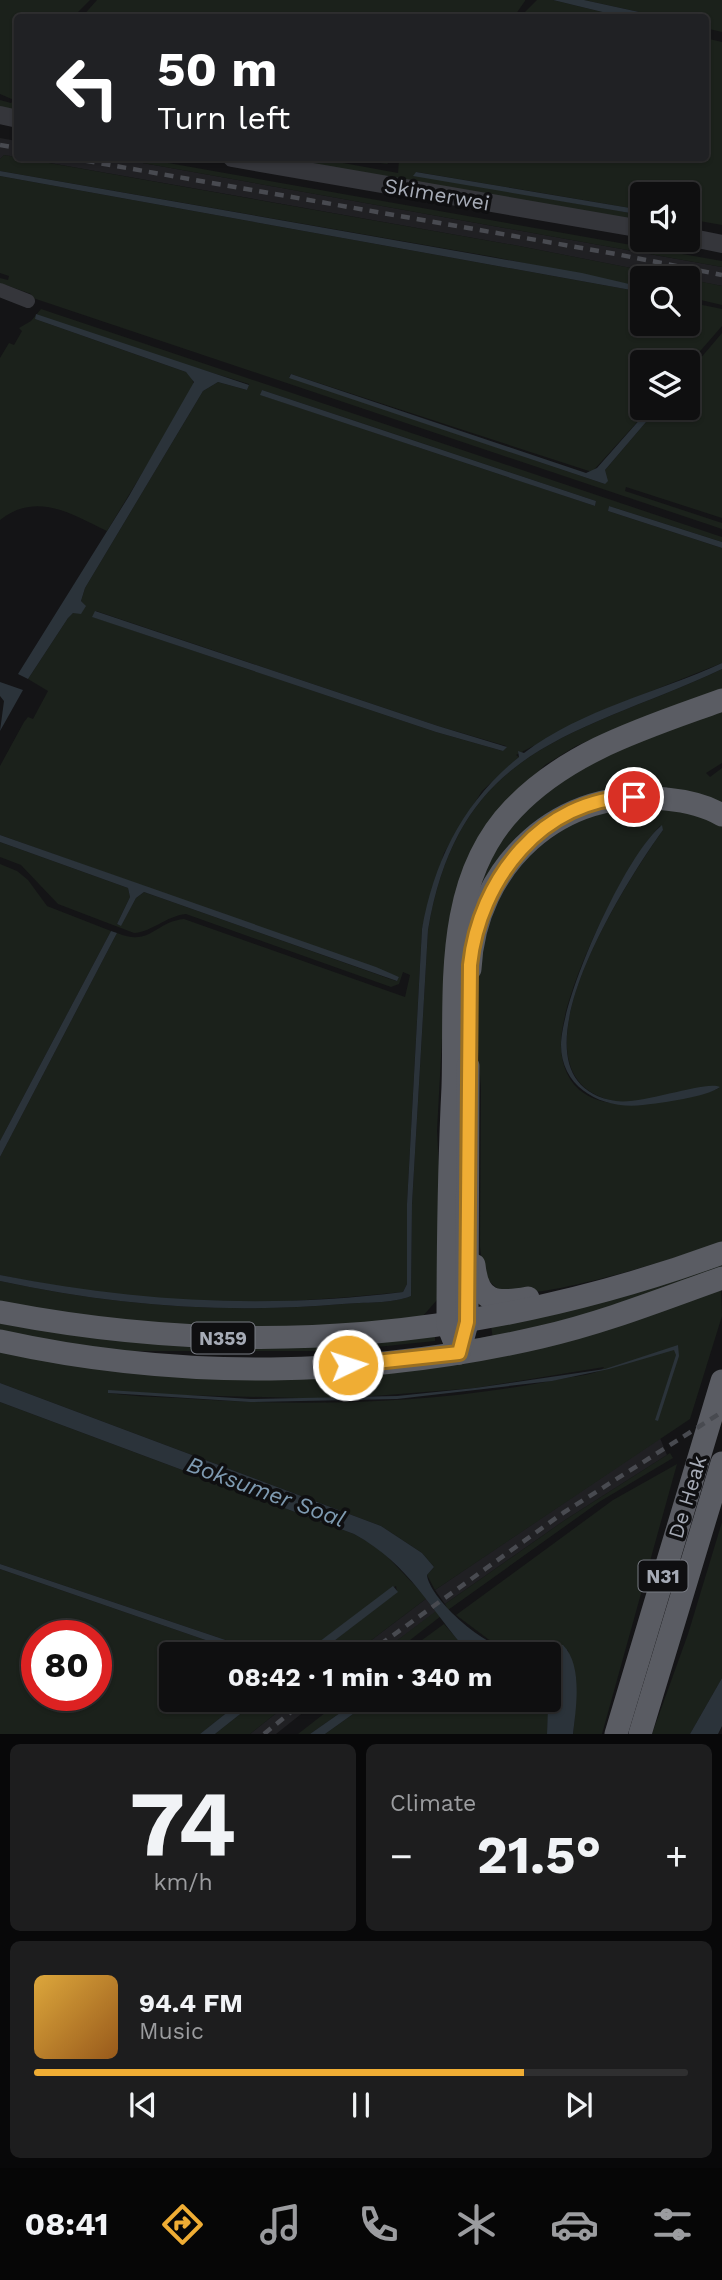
<!DOCTYPE html>
<html lang="en">
<head>
<meta charset="utf-8">
<style>
	:root { --surface:#0f0f10; --page:#1d1d1e; --text:#f1f3f6; --muted:#9b9c9f; --line:#2f2f30; --accent:#efad34 }
	body { margin:0; font-family:"Work Sans",sans-serif; background:var(--page); color:var(--text); height:100vh; display:flex; flex-direction:column; font-size:26px; white-space:nowrap }
	* { box-sizing:border-box; margin:0 }
	p { font-size:23px; color:var(--muted) }
	.icon { flex:none; width:38px; height:38px; fill:none; stroke:currentColor; stroke-width:2; stroke-linecap:round; stroke-linejoin:round }
	.map { position:relative; height:1734px; overflow:hidden }
	.side { display:flex; flex-direction:column; gap:10px; padding:10px; background:#080809; flex:1 }
	.side>* { flex:none }
	.hud { position:absolute; left:14px; top:14px; width:695px; height:147px; border-radius:7px; box-shadow:0 2px 5px #0004,0 0 0 2px var(--line); background:#202124; color:#fff; overflow:hidden }
	.buttons { position:absolute; left:630px; top:182px; display:grid; gap:14px }
	.buttons a { display:grid; place-items:center; width:70px; height:70px; border-radius:7px; background:var(--surface); box-shadow:0 2px 5px #0004,0 0 0 2px var(--line); font-size:35px }
	.speed { position:absolute; left:21px; top:1620px; display:flex; gap:14px; font-size:35px; font-weight:700; text-align:center }
	.speed>* { display:grid; place-content:center; width:91px; height:91px; border-radius:50%; background:var(--surface); box-shadow:0 2px 5px #0004,0 0 0 2px var(--line); line-height:1 }
	.speed .limit { border:10px solid #d22; background:#fff; color:#111 }
	.pin { position:absolute; display:grid; place-items:center; width:60px; height:60px; color:#fff; margin:-30px; border:4px solid #fff; border-radius:50%; box-shadow:0 2px 7px #0007 }
	.me { position:absolute; width:77px; margin:-38px; rotate:86deg; stroke-linejoin:round; filter:drop-shadow(0 0 5px #0008) }
	.turn { display:flex; align-items:center; gap:24px; height:147px; padding:0 28px; font-size:32px }
	.turn .icon { width:91px; height:91px; stroke-width:2.5 }
	.turn b { display:block; font-size:49px; line-height:60px }
	.big { font-size:52px; font-weight:700; line-height:1.1 }
	.side .card { flex:1; display:flex; flex-direction:column; justify-content:center; gap:10px; min-width:0; padding:0 24px; border-radius:10px; background:var(--page) }
	.side .dial { align-items:center; gap:0 }
	.dial b { font-size:91px; line-height:1 }
	.song { display:flex; align-items:center; gap:21px }
	.cover { width:84px; height:84px; border-radius:10px; background:linear-gradient(135deg,hsl(40 70% 55%),hsl(30 70% 35%)) }
	.played { height:7px; border-radius:4px; background:linear-gradient(90deg,var(--accent) 75%,var(--line) 75%) }
	.keys { display:flex; justify-content:space-around; direction:ltr }
	.heat { display:flex; justify-content:space-between; align-items:center; font-size:38px; direction:ltr }
	.side .tiles { flex:1; display:grid; gap:10px; grid-template-columns:1fr 1fr }
	.card:last-child { grid-column:span 2 }
	.trip { position:absolute; left:159px; top:1642px; width:402px; height:70px; border-radius:7px; background:var(--surface); box-shadow:0 2px 5px #0004,0 0 0 2px var(--line); font-weight:700; line-height:70px; text-align:center }
	.tabs { display:flex; height:112px; justify-content:space-around; align-items:center; background:#060606; color:var(--muted) }
	.tabs .icon { width:49px; height:49px }
	.tabs .active { color:var(--accent) }
	.tabs b { font-size:32px; color:var(--text) }
	.map>svg:first-child { display:block }
	.built { fill:#202023 }
	.grass { fill:#1b211b; fill-rule:evenodd }
	.water { fill:#2b333a }
	.lines { fill:none; stroke-linecap:round; stroke-linejoin:round }
	.minor { stroke:#35363b; stroke-width:14 }
	.tertiary { stroke:#35363b; stroke-width:18 }
	.trunk { stroke:#5a5c63; stroke-width:23 }
	.rail { stroke:#484a50; stroke-width:4.5; stroke-dasharray:9 7; stroke-linecap:butt }
	.route-casing { stroke:#9b7022; stroke-width:18 }
	.route { stroke:#efad34; stroke-width:12 }
	.labels { text-anchor:middle; dominant-baseline:central; stroke-width:7; stroke-linejoin:round; paint-order:stroke }
	.shield { fill:#0f0f11; stroke:#797c84; stroke-width:2 }
	.shield-label { font-size:19px; font-weight:bold; fill:#a6abb6 }
	.street-label { font-size:21px; fill:#a6abb6; stroke:#0f0f11 }
	.water-label { font-size:23px; font-style:italic; fill:#7e9ab1; stroke:#0f0f11 }
</style>
</head>
<body>
<div class="map">
<svg width="722" height="1734" viewBox="0 0 722 1734">
	<rect width="100%" height="100%" fill="#141416"/>
	<g class="built">
		<path d="M0,138L17,141L18,158H115L722,267V286L519,246L192,188L4,155L0,159Z"/>
		<path d="M660,1438L667,1455L565,1520L445,1604L435,1590Z"/>
		<path d="M427,1598L437,1611L379,1654H353Z"/>
		<path d="M294,1699H320L276,1734H250Z"/>
	</g>
	<g class="grass">
		<path d="M0,0H90L73,17L18,18L17,112L0,108V100L11,103L14,100L0,94Z"/>
		<path d="M97,0H525V1L513,18H81Z"/>
		<path d="M537,0H553L623,17L519,18Z"/>
		<path d="M584,0H722V32L705,28V18L662,17Z"/>
		<path d="M705,38L722,42V225L688,219V194H642V210L417,172L414,175L642,215V222L273,158H316L398,173L399,160L394,158L387,164L347,158H705Z"/>
		<path d="M4,155L519,246L682,278H642V287L494,257L0,171V159Z"/>
		<path d="M115,158H140L722,261V267Z"/>
		<path d="M0,176L642,292V324H688V302L722,309V326L688,365V362H642V408H650L592,472L291,374L289,377L605,484V470L658,408H688V373L722,333V518L626,487L625,491L722,523V529L30,297L31,294L6,285L0,286V278L8,280L9,276L0,273Z"/>
		<path d="M688,279L722,286V305L688,297Z"/>
		<path d="M41,309L722,537V542L609,506L608,511L722,548V663L594,714L516,755L519,757L482,791L444,853L422,929L407,1204V1284L403,1292C306,1302 208,1308 110,1295C73,1290 37,1282 0,1275V1157L117,933C151,947 154,922 184,919L405,997L410,975L403,972L399,984L391,987L186,914C166,916 152,932 134,933L58,904L21,865L0,857V842L128,888L130,897L117,924L121,925L136,898L144,892L396,981L399,977L0,835V766L24,722L28,717L33,719L48,691L28,679L68,618L73,613H81L85,606L81,601L85,588L203,391L218,382L247,390L249,384L35,319L186,372L192,376L194,388L107,531C71,514 37,491 0,520V358L9,343L14,345L22,331L19,328L31,321ZM262,390L596,501L595,506L261,395ZM96,611L438,726L506,746L503,751L436,732L93,617Z"/>
		<path d="M722,669V693L620,727L576,746L545,765L495,814L470,852L448,928L437,1131L440,1187L437,1300L422,1317L316,1328L129,1323L0,1302V1281C114,1306 226,1314 342,1304C363,1302 392,1304 411,1296L412,1204L428,930C459,744 578,736 722,669Z"/>
		<path d="M722,705V763L706,773L710,777L722,768V806L677,792L532,829L464,972L466,919L504,830L560,775Z"/>
		<path d="M665,804L722,822V1243C684,1255 534,1304 503,1291C483,1283 482,1264 480,1246L481,1088L474,999L482,932L519,861L586,813ZM660,826L663,830C628,879 498,1077 614,1101C643,1107 689,1093 719,1088C707,1094 692,1095 678,1098C631,1109 565,1113 561,1048C558,998 625,862 660,826Z"/>
		<path d="M0,864L17,871L28,880L47,906L111,931L0,1141Z"/>
		<path d="M722,1262V1270L631,1302L493,1339L491,1326Z"/>
		<path d="M721,1289L722,1316L690,1419L435,1590L427,1575L434,1567L422,1553L381,1526L0,1383V1352L290,1377ZM604,1367C600,1374 577,1376 566,1378C444,1403 317,1407 193,1399C165,1397 136,1397 108,1393L336,1399L475,1388Z"/>
		<path d="M0,1321L435,1334V1341L338,1351H106L0,1333Z"/>
		<path d="M0,1402L354,1534L379,1548L427,1598L353,1654H317L397,1592L396,1586L303,1654H267L0,1564Z"/>
		<path d="M670,1453L673,1458L599,1502L448,1610L445,1604L565,1520Z"/>
		<path d="M677,1464L602,1734H573L575,1716L568,1650L496,1645L456,1615L613,1500Z"/>
		<path d="M722,1522V1678L690,1734H652L688,1634Z"/>
		<path d="M0,1569L246,1654H172V1699H244L200,1734H0ZM37,1636H96V1696H37Z"/>
		<path d="M436,1611L441,1616L392,1654H379Z"/>
		<path d="M444,1624L470,1654H438L434,1649L427,1654H403Z"/>
		<path d="M259,1699H294L250,1734H215Z"/>
		<path d="M343,1699H360L310,1734H298Z"/>
		<path d="M374,1699H549L547,1734H325Z"/>
	</g>
	<g class="water">
		<path d="M553,0H584L662,17H623Z"/>
		<path d="M0,171L582,273L642,287V292L0,176Z"/>
		<path d="M416,172L642,210V215L413,176Z"/>
		<path d="M36,314L249,385L247,390L218,382L203,391L85,588L81,601L86,606L81,614L73,613L68,618L28,679L18,674L129,496L194,382L186,372L35,319Z"/>
		<path d="M291,374L586,473L597,468L650,408H658L605,470L608,481L605,484L289,378Z"/>
		<path d="M262,390L596,501L595,506L260,395Z"/>
		<path d="M609,506L722,542V548L608,511Z"/>
		<path d="M95,611L438,726L507,747L503,751L436,732L92,617Z"/>
		<path d="M722,663V669C578,736 459,744 428,930L412,1204L411,1296C392,1304 363,1302 342,1304C226,1314 114,1306 0,1281V1275C135,1302 267,1309 403,1292L407,1284V1204L422,929C434,861 464,801 519,757L518,751L524,753C582,709 657,693 722,663Z"/>
		<path d="M0,682L23,690L0,731L4,701L0,696Z"/>
		<path d="M662,825L663,830C628,878 496,1082 616,1101C642,1105 706,1080 720,1087C707,1097 661,1103 643,1105C604,1110 561,1089 561,1045C562,996 625,855 662,825Z"/>
		<path d="M0,835L376,967L399,977L397,981L144,892L136,898L121,926L117,924L130,897L128,888L0,842Z"/>
		<path d="M111,931L117,933L0,1157V1141Z"/>
		<path d="M678,1345L679,1356L658,1421L655,1420L676,1355L674,1350L609,1369L552,1381L397,1399L250,1402L108,1393V1390L251,1399L397,1396L475,1388L605,1369Z"/>
		<path d="M0,1383L381,1526L422,1553L434,1567L427,1575C429,1597 482,1646 508,1648C526,1649 545,1646 563,1645C583,1665 576,1708 573,1734H547L550,1654H470C428,1608 412,1566 354,1534L0,1402Z"/>
		<path d="M0,1564L267,1654H246L0,1569Z"/>
		<path d="M393,1586L398,1592L317,1654H303Z"/>
		<path d="M722,1678V1726L718,1734H690Z"/>
		<path d="M244,1699H259L215,1734H200Z"/>
		<path d="M360,1699H374L325,1734H310Z"/>
	</g>
	<g class="lines">
		<path class="minor" d="M0,290L28,301"/>
		<g class="tertiary">
			<path d="M0,115L18,119"/>
			<path d="M232,158L642,229"/>
			<path d="M688,237L722,244"/>
		</g>
		<g class="trunk">
			<path d="M470,969C475,865 561,785 666,799C686,801 705,805 722,815"/>
			<path d="M474,1265C478,1303 496,1304 528,1298"/>
			<path d="M0,1312C249,1360 484,1340 722,1253"/>
			<path d="M0,1341C176,1380 366,1378 541,1337C603,1323 663,1299 722,1278"/>
			<path d="M459,1353L448,1325C448,1246 449,1166 453,1087C456,994 442,883 513,809C569,750 648,727 722,700"/>
			<path d="M459,1353L467,1323L468,1066"/>
			<path d="M616,1734L722,1381"/>
			<path d="M640,1734L722,1463"/>
		</g>
		<g class="rail">
			<path d="M0,145L18,148"/>
			<path d="M70,158L616,254L722,275"/>
			<path d="M367,1654L563,1513L722,1412"/>
			<path d="M264,1734L307,1699"/>
		</g>
	</g>
	<g class="lines">
		<defs>
			<path id="route" d="M348,1365L459,1353L467,1322L470,965C479,880 542,798 634,797"/>
		</defs>
		<use href="#route" class="route-casing"/>
		<use href="#route" class="route"/>
	</g>
	<g class="labels">
		<g class="shield">
			<rect x="191.5" y="1322.5" width="63" height="31" rx="5"/>
			<rect x="638.5" y="1560.5" width="49" height="31" rx="5"/>
		</g>
		<g class="shield-label">
			<text x="223" y="1338">N359</text>
			<text x="663" y="1576">N31</text>
		</g>
		<g class="street-label">
			<text transform="translate(437 194) rotate(10)">Skimerwei</text>
			<text transform="translate(687 1497) rotate(-73)">De Heak</text>
		</g>
		<g class="water-label">
			<text transform="translate(266 1492) rotate(20)">Boksumer Soal</text>
		</g>
	</g>
</svg>
<div class="buttons">
<a><svg class="icon" aria-label="sound" viewBox="0 0 24 24"><path d="M4 9h4l5-4v14l-5-4H4zM17 9q2 3 0 6"/></svg></a>
<a><svg class="icon" aria-label="search" viewBox="0 0 24 24"><circle cx="10" cy="10" r="6"/><path d="M15 15l6 6"/></svg></a>
<a><svg class="icon" aria-label="layers" viewBox="0 0 24 24"><path d="M12 4l9 5-9 5-9-5zM3 14l9 5 9-5"/></svg></a>
</div>
<div class="speed"><div class="limit">80</div></div>
<div class="pin" style="left:634px;top:797px;background:#d93025"><svg class="icon" aria-label="arrive" viewBox="0 0 24 24"><path d="M6 21V4h12l-3 4 3 4H6"/></svg></div>
<svg class="me" style="left:348px;top:1365px" viewBox="-20 -20 40 40"><circle r="17" fill="#efad34" stroke="#fff" stroke-width="3"/><path d="M0-11L8 9 0 5-8 9z" fill="#fff"/></svg>
<div class="trip">08:42 · 1 min · 340 m</div>
<div class="hud">
<div class="turn"><svg class="icon" aria-label="left" viewBox="0 0 24 24"><path d="M17 20v-9H6M10 6l-5 5 5 5"/></svg><div><b>50 m</b>Turn left</div></div>
</div>
</div>
<section class="side">
<div class="tiles">
<div class="card dial"><b>74</b><p>km/h</p></div>
<div class="card"><p>Climate</p>
<div class="heat"><a>−</a><b class="big">21.5°</b><a>+</a></div>
</div>
<div class="card">
<div class="song"><i class="cover"></i><div><b>94.4 FM</b><p>Music</p></div></div>
<div class="played"></div>
<div class="keys"><svg class="icon" aria-label="previous" viewBox="0 0 24 24"><path d="M18 5L8 12l10 7zM5 5v14"/></svg><svg class="icon" aria-label="pause" viewBox="0 0 24 24"><path d="M8 5v14M16 5v14"/></svg><svg class="icon" aria-label="next" viewBox="0 0 24 24"><path d="M6 5l10 7-10 7zM19 5v14"/></svg></div>
</div>
</div>
</section>
<nav class="tabs">
<b>08:41</b>
<svg class="icon active" aria-label="directions" viewBox="0 0 24 24"><path d="M12 3l9 9-9 9-9-9zM9 14v-3h6M13 9l2 2-2 2"/></svg>
<svg class="icon" aria-label="music" viewBox="0 0 24 24"><path d="M9 18V5l10-2v13"/><circle cx="6" cy="18" r="3"/><circle cx="16" cy="16" r="3"/></svg>
<svg class="icon" aria-label="phone" viewBox="0 0 24 24"><path d="M5 4h4l2 5-3 2q2 4 5 5l2-3 5 2v4C11 20 4 13 5 4z"/></svg>
<svg class="icon" aria-label="climate" viewBox="0 0 24 24"><path d="M12 3v18M4 7l16 10M4 17L20 7"/></svg>
<svg class="icon" aria-label="car" viewBox="0 0 24 24"><path d="M5 17H2v-5l4-1 3-4h7l3 4 3 1v5h-3M9 17h6M6 11h13"/><circle cx="7" cy="17" r="2"/><circle cx="17" cy="17" r="2"/></svg>
<svg class="icon" aria-label="filters" viewBox="0 0 24 24"><path d="M4 7h16M4 17h16"/><circle cx="9" cy="7" r="2"/><circle cx="15" cy="17" r="2"/></svg>
</nav>
</body>
</html>
